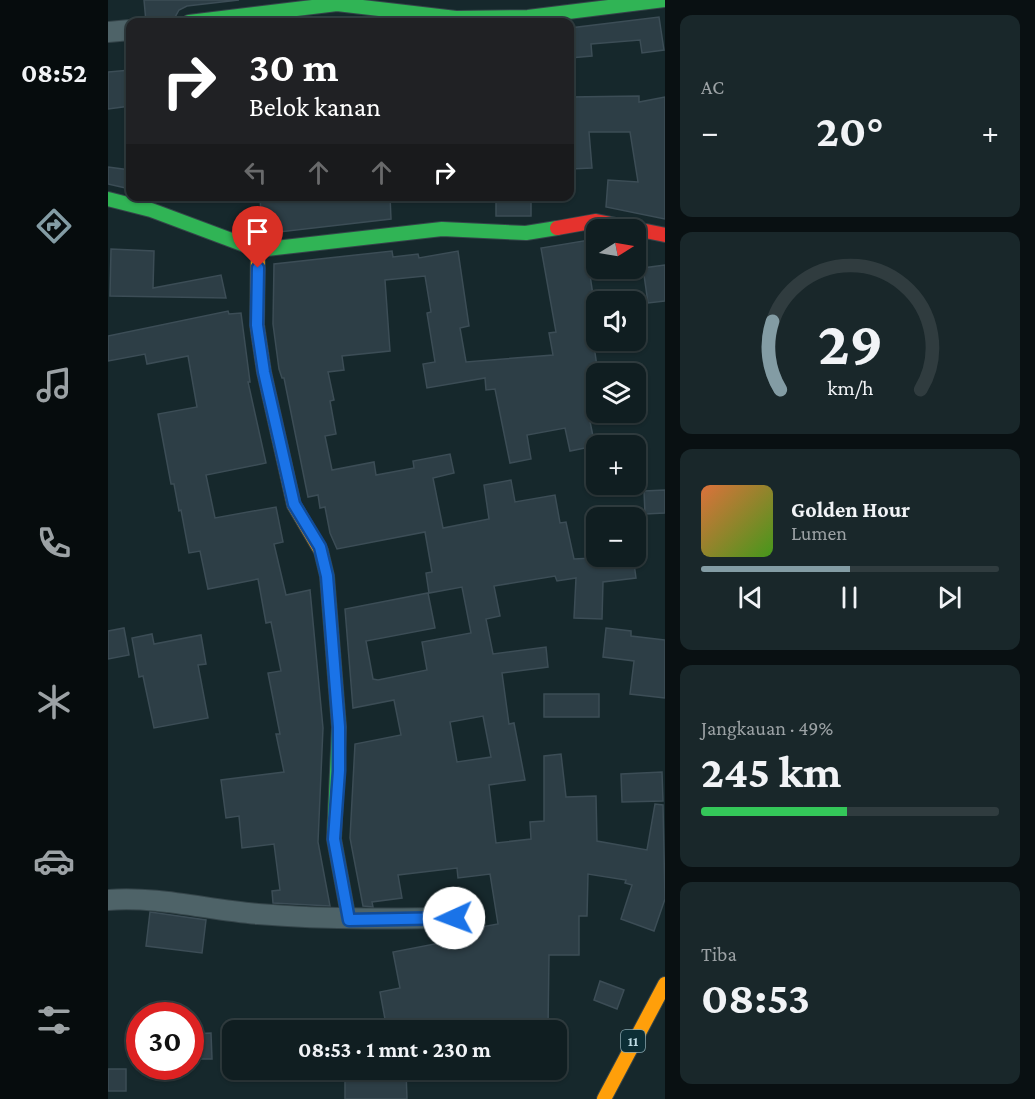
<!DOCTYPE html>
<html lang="id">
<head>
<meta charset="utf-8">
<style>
	:root { --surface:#101e21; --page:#19272a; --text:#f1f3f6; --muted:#9ca2a5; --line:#303c3f; --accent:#839ca4 }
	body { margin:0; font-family:"Crimson Pro",serif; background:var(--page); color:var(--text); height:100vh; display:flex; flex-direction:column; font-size:22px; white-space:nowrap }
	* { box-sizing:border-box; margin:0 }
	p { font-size:20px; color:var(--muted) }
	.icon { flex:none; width:33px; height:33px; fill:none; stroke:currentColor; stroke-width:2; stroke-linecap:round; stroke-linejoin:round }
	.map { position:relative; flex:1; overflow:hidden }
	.drawer { display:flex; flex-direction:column; gap:15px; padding:15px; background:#091012; width:370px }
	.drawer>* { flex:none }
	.guide { position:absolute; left:18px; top:18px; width:448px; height:183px; border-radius:12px; box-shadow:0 2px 4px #0004,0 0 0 2px var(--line); background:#202124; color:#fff; overflow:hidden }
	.needle { width:39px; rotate:79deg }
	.buttons { position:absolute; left:478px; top:219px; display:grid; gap:12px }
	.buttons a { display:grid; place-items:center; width:60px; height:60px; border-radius:12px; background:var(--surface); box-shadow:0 2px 4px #0004,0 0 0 2px var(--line); font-size:30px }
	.speed { position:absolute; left:18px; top:1002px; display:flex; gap:12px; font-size:30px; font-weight:700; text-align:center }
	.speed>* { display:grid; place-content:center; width:78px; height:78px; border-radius:50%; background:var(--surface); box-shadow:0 2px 4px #0004,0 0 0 2px var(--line); line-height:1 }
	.speed .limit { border:9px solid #d22; background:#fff; color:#111 }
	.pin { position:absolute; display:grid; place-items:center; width:51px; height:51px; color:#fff; margin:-62px -26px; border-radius:50% 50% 50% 0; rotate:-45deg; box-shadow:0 0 6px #0007 }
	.pin .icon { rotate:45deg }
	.me { position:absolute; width:66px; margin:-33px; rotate:268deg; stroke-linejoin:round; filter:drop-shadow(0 0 4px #0008) }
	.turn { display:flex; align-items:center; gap:21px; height:126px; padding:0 24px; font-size:27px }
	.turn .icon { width:78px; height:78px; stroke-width:2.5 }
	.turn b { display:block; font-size:42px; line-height:51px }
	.lanes { display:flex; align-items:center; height:57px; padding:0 24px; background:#0003; justify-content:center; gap:30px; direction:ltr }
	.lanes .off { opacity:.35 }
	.big { font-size:45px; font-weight:700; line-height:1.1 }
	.drawer .tile { flex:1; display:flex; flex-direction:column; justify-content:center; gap:9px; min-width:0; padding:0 21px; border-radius:12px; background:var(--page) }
	.drawer .dial { align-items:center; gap:0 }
	.dial svg { height:156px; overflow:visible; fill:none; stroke:var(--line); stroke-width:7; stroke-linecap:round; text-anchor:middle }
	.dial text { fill:var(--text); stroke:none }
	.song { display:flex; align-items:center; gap:18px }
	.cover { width:72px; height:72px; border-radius:9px; background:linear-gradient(135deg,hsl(20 70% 55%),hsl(100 70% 35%)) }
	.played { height:6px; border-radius:3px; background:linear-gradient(90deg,var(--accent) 50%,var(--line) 50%) }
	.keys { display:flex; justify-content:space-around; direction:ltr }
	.heat { display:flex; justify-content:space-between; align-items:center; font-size:33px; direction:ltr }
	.charge { height:9px; border-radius:4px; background:linear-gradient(90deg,#34c759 49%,var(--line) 0) }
	.trip { position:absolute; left:114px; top:1020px; width:345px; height:60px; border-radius:12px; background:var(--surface); box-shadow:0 2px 4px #0004,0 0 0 2px var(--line); font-weight:700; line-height:60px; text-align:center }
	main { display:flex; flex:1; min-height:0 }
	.tab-bar { display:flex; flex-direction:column; width:108px; justify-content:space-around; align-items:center; background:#060c0d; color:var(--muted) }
	.tab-bar .icon { width:42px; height:42px }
	.tab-bar .current { color:var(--accent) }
	.tab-bar b { font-size:27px; color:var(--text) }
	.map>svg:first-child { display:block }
	.building { fill:#2d3e46; stroke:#3c4d56; stroke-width:1.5; fill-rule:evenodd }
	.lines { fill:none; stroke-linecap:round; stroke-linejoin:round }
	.street-casing { stroke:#35454a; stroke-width:22 }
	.fast-casing { stroke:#35454a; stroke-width:16 }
	.slow-casing { stroke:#35454a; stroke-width:16 }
	.jam-casing { stroke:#35454a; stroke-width:16 }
	.street { stroke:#4e6368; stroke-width:20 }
	.fast { stroke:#30b455; stroke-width:14 }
	.slow { stroke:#ff9f0a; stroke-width:14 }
	.jam { stroke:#e5322d; stroke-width:14 }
	.route-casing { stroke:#114b97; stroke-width:15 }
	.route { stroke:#1a73e8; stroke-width:10 }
	.labels { text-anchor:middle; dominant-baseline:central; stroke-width:6; stroke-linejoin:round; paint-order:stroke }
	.shield { fill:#0c2e36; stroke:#88a7b0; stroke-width:1.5 }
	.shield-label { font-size:14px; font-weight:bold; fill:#bddbe4 }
</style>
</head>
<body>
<main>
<nav class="tab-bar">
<b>08:52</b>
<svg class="icon current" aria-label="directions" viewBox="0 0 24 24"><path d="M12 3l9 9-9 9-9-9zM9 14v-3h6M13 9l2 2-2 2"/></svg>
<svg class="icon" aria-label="music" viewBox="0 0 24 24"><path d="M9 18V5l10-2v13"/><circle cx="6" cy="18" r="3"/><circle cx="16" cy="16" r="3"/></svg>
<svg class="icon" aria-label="phone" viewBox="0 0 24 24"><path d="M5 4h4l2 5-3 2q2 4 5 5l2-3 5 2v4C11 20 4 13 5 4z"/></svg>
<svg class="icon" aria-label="climate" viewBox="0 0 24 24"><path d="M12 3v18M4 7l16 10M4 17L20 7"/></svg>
<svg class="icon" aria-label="car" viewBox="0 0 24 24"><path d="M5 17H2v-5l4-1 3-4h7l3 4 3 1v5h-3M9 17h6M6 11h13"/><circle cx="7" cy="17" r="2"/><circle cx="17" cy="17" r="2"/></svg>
<svg class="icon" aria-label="filters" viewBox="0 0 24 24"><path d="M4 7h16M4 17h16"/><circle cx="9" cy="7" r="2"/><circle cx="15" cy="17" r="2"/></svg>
</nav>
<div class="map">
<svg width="557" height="1099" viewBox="0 0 557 1099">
	<rect width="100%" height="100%" fill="#16282c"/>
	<g class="building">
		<path d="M36,0H131L79,6L71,10L66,19L38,22Z"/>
		<path d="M551,17L556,50L534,53L532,40L483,44L484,56L462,58V28Z"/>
		<path d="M22,70V106L0,109V72Z"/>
		<path d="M531,96V102L557,97V219L498,207L500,180L530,182L522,132H481L484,168L462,169V97Z"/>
		<path d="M0,167L22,170V189L0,184Z"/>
		<path d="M152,196H282L283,219L154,234Z"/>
		<rect x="388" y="196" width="35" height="20"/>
		<path d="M481,240L486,274L482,275L489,322L483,324L490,374L489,395L477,397L487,446L462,451L457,428L419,435L423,459L402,463L387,389L378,390L377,378L319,388L315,364L327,362L319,313L323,312L317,276L277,280L282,351L234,356L236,370L220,372L226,400L222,401L228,434L217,436L224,470L266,462L268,475L306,468L305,461L342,454L346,473L325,478L335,528L381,519L376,485L403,480L407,502L447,495L452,523L458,522L466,559L525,556L528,578L495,582L494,619L466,618L468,578L449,581L447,576L386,586L392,616L378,619L385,654L438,647L440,667L394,673L401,724L406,723L417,780L381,785L388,843L423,839L422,822L436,821V756L453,754L458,797L488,796L489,841L539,850L547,804L555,805L557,899L546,931L513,919L524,885L517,883L518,880L480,874L479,916H471V955H441L440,1030H279L272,992L292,988L285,952L363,937L362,929L390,924L382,874L350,878L349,868L290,875L294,898L264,902L265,907L255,906L242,838L247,744L293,735L286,700L245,708L237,609L320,593L327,628L258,641L265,679L270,680L319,670L314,642L363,633L354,587L321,593L318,573L324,572L317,532L229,549L222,533L217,507L212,508L210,495L200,497L176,378H174L171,369L165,324L166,264L284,251L285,257L310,254L311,258L350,251L361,326L352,328L358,362L445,355L441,333L448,332L433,248ZM375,716L383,757L349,762L342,722Z"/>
		<path d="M3,249L46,251L45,288L113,275L118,298L2,296Z"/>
		<path d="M557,265V301L540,303L535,268Z"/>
		<path d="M120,311L121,314L133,313L142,382H140L158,463L98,475L107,518L168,507L175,542L166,544L178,595L202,590L215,728L210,842L222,906L165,903L164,891L172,890L166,844L134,848L131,816L118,818L113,780L176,772L168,734H172L160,673L173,671L163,622L158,623L150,579L100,589L92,551L81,553L73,510L71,511L66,484H63L50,414L89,407L80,356L39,364L37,354L0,361V336Z"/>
		<path d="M557,490V513L537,514L536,491Z"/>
		<path d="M16,628L21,655L0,659V631Z"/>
		<path d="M498,628L523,631V636L557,640V698L522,694L526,661L495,657Z"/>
		<path d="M44,634L46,644L93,635L98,664L90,665L100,718L46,728L35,676L31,677L24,638Z"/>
		<rect x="436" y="694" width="55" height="23"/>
		<path d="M554,772L555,801L514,802L513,774Z"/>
		<path d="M42,912L98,920L94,953L38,946Z"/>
		<path d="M492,981L516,990L509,1009L486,1000Z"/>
		<path d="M103,1033L104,1059H82V1034Z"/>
		<rect x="0" y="1069" width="18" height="22"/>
		<path d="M237,1070H298L299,1099H237Z"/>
	</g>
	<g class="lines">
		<defs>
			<g id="street">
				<path d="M0,32L22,30"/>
				<path d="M0,900C50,896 100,910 150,914C223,920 294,919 366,917"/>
			</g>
			<g id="fast">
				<path d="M81,22L229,4L348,18L420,17L557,0"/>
				<path d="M0,199L43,210L150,250L334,229L418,233L449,228"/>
				<path d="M213,551L219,576L231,727L226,839L241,920"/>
			</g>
			<g id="slow">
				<path d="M150,250L149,325L156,372L186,505L213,551"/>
				<path d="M496,1099L557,984"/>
			</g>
			<path id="jam" d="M449,228L488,221L557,235"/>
		</defs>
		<use href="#street" class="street-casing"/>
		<use href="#fast" class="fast-casing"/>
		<use href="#slow" class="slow-casing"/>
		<use href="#jam" class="jam-casing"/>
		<use href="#street" class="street"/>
		<use href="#fast" class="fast"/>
		<use href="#slow" class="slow"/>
		<use href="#jam" class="jam"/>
	</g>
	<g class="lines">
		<defs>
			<path id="route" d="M150,268L149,325L156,372L186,504L212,547L219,576L231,727V771L226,839L241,920L346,918"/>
		</defs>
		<use href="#route" class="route-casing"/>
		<use href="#route" class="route"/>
	</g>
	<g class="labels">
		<rect class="shield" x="513" y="1030" width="24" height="22" rx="4.5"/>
		<g class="shield-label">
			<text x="525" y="1041">11</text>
		</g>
	</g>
</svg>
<div class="buttons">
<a><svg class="needle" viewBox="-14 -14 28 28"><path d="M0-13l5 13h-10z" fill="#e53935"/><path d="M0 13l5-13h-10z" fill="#9ca2a5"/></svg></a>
<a><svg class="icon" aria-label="sound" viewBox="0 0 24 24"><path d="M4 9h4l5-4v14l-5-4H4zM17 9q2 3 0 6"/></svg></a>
<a><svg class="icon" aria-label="layers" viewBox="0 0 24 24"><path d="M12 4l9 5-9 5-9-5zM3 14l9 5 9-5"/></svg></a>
<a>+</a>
<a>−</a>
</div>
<div class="speed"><div class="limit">30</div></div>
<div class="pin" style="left:150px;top:268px;background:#d93025"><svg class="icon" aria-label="arrive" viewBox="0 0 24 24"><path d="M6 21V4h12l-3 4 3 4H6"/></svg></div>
<svg class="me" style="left:346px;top:918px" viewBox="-20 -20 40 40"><circle r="19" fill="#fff"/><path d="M0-13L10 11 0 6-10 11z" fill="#1a73e8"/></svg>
<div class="trip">08:53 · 1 mnt · 230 m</div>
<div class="guide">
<div class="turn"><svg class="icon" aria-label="right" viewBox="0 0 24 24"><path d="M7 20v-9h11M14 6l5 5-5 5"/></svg><div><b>30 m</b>Belok kanan</div></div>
<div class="lanes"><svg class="icon off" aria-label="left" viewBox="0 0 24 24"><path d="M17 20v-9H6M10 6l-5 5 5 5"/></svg><svg class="icon off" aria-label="ahead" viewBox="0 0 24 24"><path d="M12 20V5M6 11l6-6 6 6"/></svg><svg class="icon off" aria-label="ahead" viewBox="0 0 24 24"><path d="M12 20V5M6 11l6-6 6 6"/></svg><svg class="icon" aria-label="right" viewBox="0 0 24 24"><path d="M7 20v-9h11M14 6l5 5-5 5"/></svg></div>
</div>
</div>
<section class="drawer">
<div class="tile"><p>AC</p>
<div class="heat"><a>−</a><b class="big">20°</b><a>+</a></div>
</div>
<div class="tile dial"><svg viewBox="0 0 100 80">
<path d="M14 69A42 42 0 1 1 86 69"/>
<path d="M14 69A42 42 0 0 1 10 34" stroke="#839ca4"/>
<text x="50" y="56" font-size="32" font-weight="700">29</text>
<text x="50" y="72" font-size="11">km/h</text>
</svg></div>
<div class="tile">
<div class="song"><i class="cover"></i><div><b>Golden Hour</b><p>Lumen</p></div></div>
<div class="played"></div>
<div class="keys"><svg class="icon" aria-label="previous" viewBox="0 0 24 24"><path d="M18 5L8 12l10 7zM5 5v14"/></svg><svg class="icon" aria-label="pause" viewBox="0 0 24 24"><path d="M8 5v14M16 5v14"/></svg><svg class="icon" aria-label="next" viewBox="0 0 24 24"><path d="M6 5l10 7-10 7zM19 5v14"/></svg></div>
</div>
<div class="tile"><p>Jangkauan · 49%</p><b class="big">245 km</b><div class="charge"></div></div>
<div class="tile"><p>Tiba</p><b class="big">08:53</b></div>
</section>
</main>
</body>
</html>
